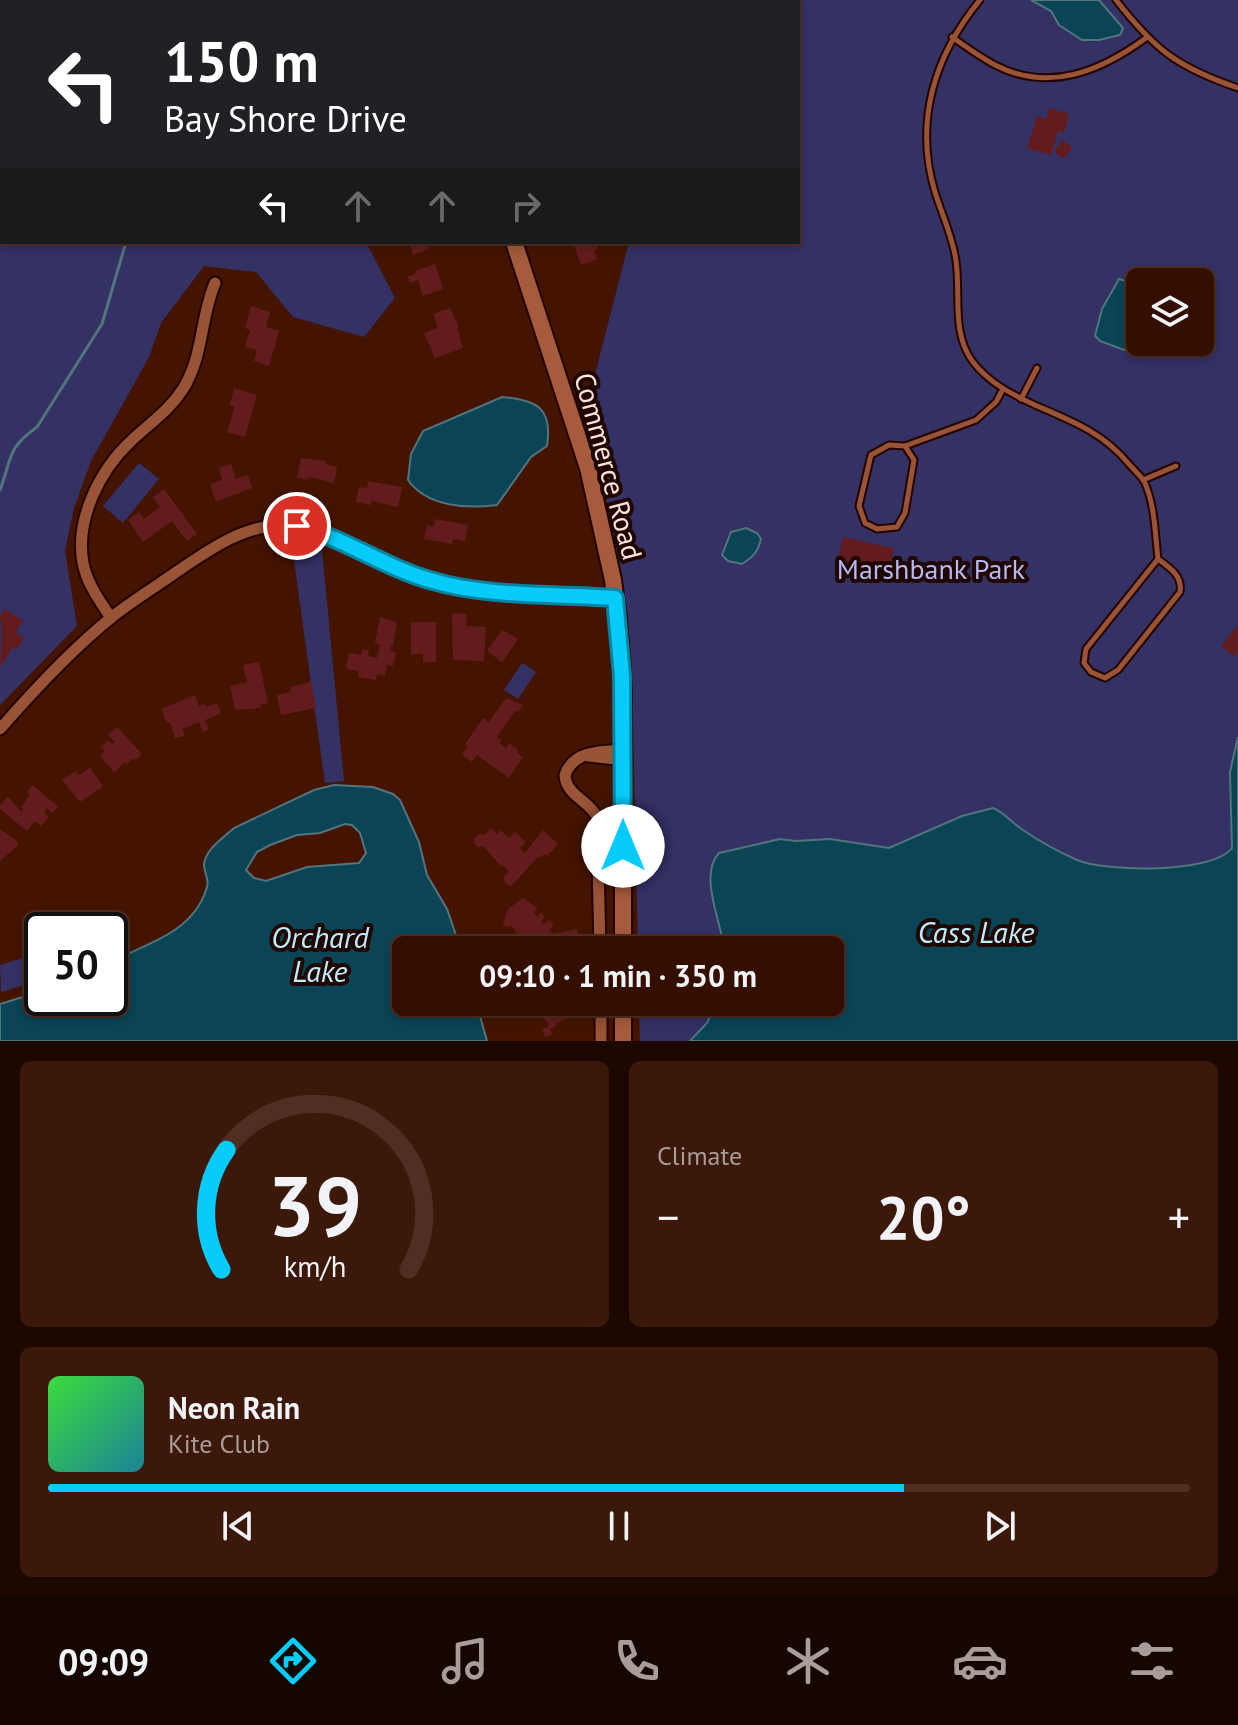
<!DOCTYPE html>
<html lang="en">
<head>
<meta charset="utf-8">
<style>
	:root { --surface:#340f00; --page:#3c180a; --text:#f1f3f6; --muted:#a99c99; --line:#4e2f22; --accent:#07cbf9 }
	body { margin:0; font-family:"PT Sans",sans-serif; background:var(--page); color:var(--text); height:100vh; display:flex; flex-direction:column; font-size:30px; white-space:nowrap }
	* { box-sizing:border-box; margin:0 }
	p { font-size:26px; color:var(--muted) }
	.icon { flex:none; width:44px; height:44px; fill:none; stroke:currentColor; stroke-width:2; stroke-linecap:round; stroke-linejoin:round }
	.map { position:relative; height:1041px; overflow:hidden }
	.panel { display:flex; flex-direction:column; gap:20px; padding:20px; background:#1d0800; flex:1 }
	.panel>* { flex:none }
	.guide { position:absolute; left:0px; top:0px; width:800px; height:244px; box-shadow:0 4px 12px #0003,0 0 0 2px var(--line); background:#202124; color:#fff; overflow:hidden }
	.buttons { position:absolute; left:1126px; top:268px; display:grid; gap:16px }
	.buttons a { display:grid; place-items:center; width:88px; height:88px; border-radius:12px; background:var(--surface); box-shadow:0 4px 12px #0003,0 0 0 2px var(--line); font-size:40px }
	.speed { position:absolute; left:24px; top:912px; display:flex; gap:16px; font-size:40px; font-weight:700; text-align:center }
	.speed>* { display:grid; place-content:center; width:104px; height:104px; border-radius:50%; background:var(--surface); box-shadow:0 4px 12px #0003,0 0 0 2px var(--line); line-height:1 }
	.speed .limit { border:4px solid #111; border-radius:12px; background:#fff; color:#111 }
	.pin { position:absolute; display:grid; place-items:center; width:68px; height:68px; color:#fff; margin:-34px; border:4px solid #fff; border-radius:50%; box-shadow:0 2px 8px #0007 }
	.me { position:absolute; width:88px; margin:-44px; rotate:0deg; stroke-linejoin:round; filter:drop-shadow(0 0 6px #0008) }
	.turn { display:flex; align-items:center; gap:28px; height:168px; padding:0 32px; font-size:36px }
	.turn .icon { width:104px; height:104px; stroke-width:2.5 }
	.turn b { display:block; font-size:56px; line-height:68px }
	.lanes { display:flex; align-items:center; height:76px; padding:0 32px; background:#0003; justify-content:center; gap:40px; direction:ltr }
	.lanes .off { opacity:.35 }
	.big { font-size:60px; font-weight:700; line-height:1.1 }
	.panel .card { flex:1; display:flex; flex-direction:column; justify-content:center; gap:12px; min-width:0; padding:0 28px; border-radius:12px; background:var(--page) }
	.panel .dial { align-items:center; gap:0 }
	.dial svg { height:208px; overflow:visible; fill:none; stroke:var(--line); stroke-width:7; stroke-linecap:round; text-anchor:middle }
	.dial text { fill:var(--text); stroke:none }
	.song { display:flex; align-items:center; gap:24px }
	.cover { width:96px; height:96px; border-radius:12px; background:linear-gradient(135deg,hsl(120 70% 55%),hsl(190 70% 35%)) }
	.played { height:8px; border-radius:4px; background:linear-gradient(90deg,var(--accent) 75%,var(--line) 75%) }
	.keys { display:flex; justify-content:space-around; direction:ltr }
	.heat { display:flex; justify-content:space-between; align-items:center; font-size:44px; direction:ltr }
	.panel .tiles { flex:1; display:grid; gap:20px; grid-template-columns:1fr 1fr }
	.card:last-child { grid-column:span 2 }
	.trip { position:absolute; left:392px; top:936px; width:452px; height:80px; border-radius:12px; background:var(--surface); box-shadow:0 4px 12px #0003,0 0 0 2px var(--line); font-weight:700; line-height:80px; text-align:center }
	.tab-bar { display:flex; height:128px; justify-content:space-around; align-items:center; background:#150600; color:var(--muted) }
	.tab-bar .icon { width:56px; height:56px }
	.tab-bar .on { color:var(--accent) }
	.tab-bar b { font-size:36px; color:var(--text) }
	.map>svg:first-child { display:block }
	.green { fill:#343165; fill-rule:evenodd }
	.water { fill:#0a4455; stroke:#53747d; stroke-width:2; fill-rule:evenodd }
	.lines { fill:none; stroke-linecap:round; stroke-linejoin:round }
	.stream { stroke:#53747d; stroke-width:3 }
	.building { fill:#631c1e }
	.service-casing { stroke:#230300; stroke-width:9 }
	.minor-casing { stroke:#230300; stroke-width:15 }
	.secondary-casing { stroke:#230300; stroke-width:20 }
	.service { stroke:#995336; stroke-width:5 }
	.minor { stroke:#995336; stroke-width:11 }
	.secondary { stroke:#a55b3c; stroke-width:16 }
	.route-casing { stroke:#0584a2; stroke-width:20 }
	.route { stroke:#07cbf9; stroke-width:14 }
	.labels { text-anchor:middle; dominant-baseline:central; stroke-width:8; stroke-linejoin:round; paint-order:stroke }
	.street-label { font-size:28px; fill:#fee5db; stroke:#200600 }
	.park-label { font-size:28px; fill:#b6b8f1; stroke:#200600 }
	.water-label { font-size:30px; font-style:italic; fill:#beedfe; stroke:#200600 }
</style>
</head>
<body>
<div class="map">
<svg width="1238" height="1041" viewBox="0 0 1238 1041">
	<rect width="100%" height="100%" fill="#451400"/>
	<g class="green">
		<path d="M0,0L416,2H2V242H366L395,298L364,337L293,317L256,272L204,266L161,323L149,357L91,461L74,508L65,551L77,626L0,705Z"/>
		<path d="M691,0H1238V737L1230,772L1232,848L1222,856L1238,1041H640L639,1002H830V950H638L632,666L627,612L605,491L573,384L591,390L629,242H798V2H691ZM1140,282H1200V342H1140Z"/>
		<path d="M139,463L159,479L123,523L103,506Z"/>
		<path d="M290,532L321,539L344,781L325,783Z"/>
		<path d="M522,663L536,672L518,699L504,690Z"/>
		<path d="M42,952V980L1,992L0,965Z"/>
	</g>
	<g class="water">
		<path d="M1031,0H1099L1123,28L1120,35L1099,40H1082L1059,25L1051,11Z"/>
		<path d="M1119,279L1126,281L1137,319L1132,345L1124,350L1100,341L1095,336L1102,309Z"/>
		<path d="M502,397C537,400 553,408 547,446L531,457L497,505C467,509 427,507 408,480L411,454L423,431Z"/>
		<path d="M746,528L757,533L761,539C758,552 753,557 742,564L728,561L722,555L731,532Z"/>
		<path d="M1238,737V1041H690L707,1023L717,1002H830V950H724C722,922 698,876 719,853L780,839L796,841L830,839L889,848L962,816L993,808C1005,813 1012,823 1023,830C1039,841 1059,852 1077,860C1105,872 1212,874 1232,848L1230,772Z"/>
		<path d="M334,785L373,787L393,794L400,800L419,842L427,875L447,909L461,950H406V1002H476L487,1041H0V1004L42,991V998H110V962C146,944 192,933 206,890C210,881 205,875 204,866C204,850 223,838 234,828L314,790ZM345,824L352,825L360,833L366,853L359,863L307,867L266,881L254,878L246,870L257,852L270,845L297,835L320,833Z"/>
	</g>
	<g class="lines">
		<g class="stream">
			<path d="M235,2L236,0"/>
			<path d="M0,490C12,459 6,449 37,427L102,324L126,242"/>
		</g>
	</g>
	<g class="building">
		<path d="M1049,108L1069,114L1064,133L1058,131L1051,155L1027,148L1037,116L1046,119Z"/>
		<path d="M1062,140L1072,147L1064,159L1054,152Z"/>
		<path d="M409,242H426L429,249L413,255Z"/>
		<path d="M573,242H588V244L596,242L598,249L594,250L597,259L581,265Z"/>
		<path d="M435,264L443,289L423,296L418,280L410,283L408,276L416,274L415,271Z"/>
		<path d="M251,306L270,312L266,327L279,331L269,366L254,361L257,350L245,347L250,330L245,328Z"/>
		<path d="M450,308L459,327L457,328L463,348L435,358L424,333L438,328L433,314Z"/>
		<path d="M234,388L257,395L245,437L227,432L235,406L230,405Z"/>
		<path d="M301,458L326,461V464L337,467L334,483L309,477L308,480L297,477Z"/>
		<path d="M231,464L236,479L248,475L252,488L216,502L210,484L222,480L219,468Z"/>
		<path d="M368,481L402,487L398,507L372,501L371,505L356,502L359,487L367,488Z"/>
		<path d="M164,489L197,534L187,541L172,521L143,542L128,520L139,512L144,519L160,507L153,497Z"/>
		<path d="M435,519L468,525L465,541L453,539L452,544L424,539L427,525L434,527Z"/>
		<path d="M843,537L894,548L887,579L836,567Z"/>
		<path d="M4,609L23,620L16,633L24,638L17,649L13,647L0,668L2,630L0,616Z"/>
		<path d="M452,613L467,614L466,626L486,627L484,661L453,660Z"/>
		<path d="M380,617L397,622L393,646H391L390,651L396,652L393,666L387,665L385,676L377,674L376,680L358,677L359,671L346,669L349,653L361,655L362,649L369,650L368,656L377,658L380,644L375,643Z"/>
		<path d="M411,622H436V662H423V654H411Z"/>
		<path d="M1238,625V651L1234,656L1221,646Z"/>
		<path d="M502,630L518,639L502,663L487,650Z"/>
		<path d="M259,662L268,703L260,705L261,708L235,710L230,686L247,682L243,665Z"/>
		<path d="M311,682L316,708L281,715L277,695L291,692L290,687Z"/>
		<path d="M195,695L199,706L205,704L206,707L217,703L221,713L205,720L209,729L203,732L199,722L182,729L185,736L175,738L170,722L167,723L161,709Z"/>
		<path d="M506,698L523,705L518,712L515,711L497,737L502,740L499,743L506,748L509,743L519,750L517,753L523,757L509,778L477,755L472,762L462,755L468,746L465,744L483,718L489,722Z"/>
		<path d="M117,727L142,754L135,760L133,758L127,764L125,762L114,772L100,756L105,751L101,747L108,740L112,744L115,742L108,735Z"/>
		<path d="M90,768L103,786L80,802L62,780L76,771L79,775Z"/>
		<path d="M33,785L58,807L52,813L47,808L44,812L49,817L41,826L35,821L27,831L0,809V805L8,796L21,812L23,810L21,807L30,795L27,792Z"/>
		<path d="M491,828L497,834L501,830L509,838L515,832L526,842L520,848L525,853L543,830L558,844L547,856L544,854L540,858L539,856L511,886L507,885L503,878L509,871L503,865L502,867L483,846L478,847L474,843V839L479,834L485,835Z"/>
		<path d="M0,829L17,841L18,845L0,861Z"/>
		<path d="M523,898L538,909L533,913L537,917L541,913L545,917L541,921L544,924L549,920L554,925L549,930L553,934L577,929L580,944L556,949L554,939L544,948L541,945L537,950H528L529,945L515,932L516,931L511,925L506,927L503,923L508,909Z"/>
		<path d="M532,1002H585L587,1009L555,1024L556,1026L550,1029L552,1034L545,1037L542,1030L549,1026L537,1005L534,1007Z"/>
	</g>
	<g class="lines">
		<defs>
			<g id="service">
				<path d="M980,0C934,56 914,122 935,192C942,215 953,237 956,261C961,294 951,333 973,362C989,383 1013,395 1037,406C1072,421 1103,433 1128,463C1133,469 1140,475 1144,481C1155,504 1155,534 1158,559L1086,649L1084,663L1091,672L1105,678L1118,670L1180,592C1183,576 1169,567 1158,559"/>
				<path d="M1116,0C1155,50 1177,67 1238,88"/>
				<path d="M952,37C966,47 980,57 995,65C1049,93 1101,71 1146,38"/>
				<path d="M1021,399L1037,368"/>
				<path d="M905,446L914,460L905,513L897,527L877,529L865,523L859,506L871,455L889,445L905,446L976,420L996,402L1003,389"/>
				<path d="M1143,480L1176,466"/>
			</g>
			<g id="minor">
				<path d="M111,618C100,601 87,584 83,563C75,519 100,470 131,441C150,423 169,411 183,389C204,355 200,318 215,283"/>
				<path d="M0,729C34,690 71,650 112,617C131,602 152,589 172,575C206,552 243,524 286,525C334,527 385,568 433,582C487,596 558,594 615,598"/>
				<path d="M589,756L624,760"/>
				<path d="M600,950L597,817C589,800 566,796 565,775C573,751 601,751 623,750"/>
				<path d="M601,1041V1002"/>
			</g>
			<g id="secondary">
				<path d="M432,0L433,2"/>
				<path d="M514,242L588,468L613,580L618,619L623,695V950"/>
				<path d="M623,1041V1002"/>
			</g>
		</defs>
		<use href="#service" class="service-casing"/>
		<use href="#minor" class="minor-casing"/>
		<use href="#secondary" class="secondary-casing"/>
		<use href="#service" class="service"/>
		<use href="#minor" class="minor"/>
		<use href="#secondary" class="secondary"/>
	</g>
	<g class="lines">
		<defs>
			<path id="route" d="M297,526C345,538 385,568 433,581C487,597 558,594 615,598L622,676L623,846"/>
		</defs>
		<use href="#route" class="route-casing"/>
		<use href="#route" class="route"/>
	</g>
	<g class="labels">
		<g class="street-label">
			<text transform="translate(609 466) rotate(75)">Commerce Road</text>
		</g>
		<g class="park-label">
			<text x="931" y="568">Marshbank Park</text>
		</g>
		<g class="water-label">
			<text x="976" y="931">Cass Lake</text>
			<text x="320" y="936">Orchard<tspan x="320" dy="34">Lake</tspan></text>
		</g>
	</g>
</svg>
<div class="buttons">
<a><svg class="icon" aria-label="layers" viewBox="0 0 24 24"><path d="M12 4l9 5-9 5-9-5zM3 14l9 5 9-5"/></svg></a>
</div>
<div class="speed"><div class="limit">50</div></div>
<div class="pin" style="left:297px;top:526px;background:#d93025"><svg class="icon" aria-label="arrive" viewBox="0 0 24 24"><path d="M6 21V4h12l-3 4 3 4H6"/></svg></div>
<svg class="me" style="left:623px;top:846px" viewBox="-20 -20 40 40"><circle r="19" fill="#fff"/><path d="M0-13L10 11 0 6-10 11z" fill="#07cbf9"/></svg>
<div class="trip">09:10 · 1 min · 350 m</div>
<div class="guide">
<div class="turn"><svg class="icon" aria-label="left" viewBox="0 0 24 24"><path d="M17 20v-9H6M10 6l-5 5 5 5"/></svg><div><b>150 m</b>Bay Shore Drive</div></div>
<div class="lanes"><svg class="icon" aria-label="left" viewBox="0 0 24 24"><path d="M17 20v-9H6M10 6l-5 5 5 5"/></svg><svg class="icon off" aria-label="ahead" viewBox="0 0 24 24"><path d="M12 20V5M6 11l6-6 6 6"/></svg><svg class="icon off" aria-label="ahead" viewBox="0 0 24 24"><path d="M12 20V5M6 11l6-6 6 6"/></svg><svg class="icon off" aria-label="right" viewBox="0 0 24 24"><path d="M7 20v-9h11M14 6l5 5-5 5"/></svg></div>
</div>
</div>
<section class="panel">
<div class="tiles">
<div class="card dial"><svg viewBox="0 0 100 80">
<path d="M14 69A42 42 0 1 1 86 69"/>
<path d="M14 69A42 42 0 0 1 16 23" stroke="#07cbf9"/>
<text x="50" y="56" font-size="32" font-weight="700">39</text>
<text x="50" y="72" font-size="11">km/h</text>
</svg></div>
<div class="card"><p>Climate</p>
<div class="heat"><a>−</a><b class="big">20°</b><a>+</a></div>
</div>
<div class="card">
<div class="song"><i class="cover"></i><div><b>Neon Rain</b><p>Kite Club</p></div></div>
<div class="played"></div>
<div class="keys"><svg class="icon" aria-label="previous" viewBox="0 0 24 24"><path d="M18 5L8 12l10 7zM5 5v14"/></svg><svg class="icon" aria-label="pause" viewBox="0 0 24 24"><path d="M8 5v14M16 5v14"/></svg><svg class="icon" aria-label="next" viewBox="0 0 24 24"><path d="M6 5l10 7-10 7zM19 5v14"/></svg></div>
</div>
</div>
</section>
<nav class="tab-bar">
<b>09:09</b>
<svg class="icon on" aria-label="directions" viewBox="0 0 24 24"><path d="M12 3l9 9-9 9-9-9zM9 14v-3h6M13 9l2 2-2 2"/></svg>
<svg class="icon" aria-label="music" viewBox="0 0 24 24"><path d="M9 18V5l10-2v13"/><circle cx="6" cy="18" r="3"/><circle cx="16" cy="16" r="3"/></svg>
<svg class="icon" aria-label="phone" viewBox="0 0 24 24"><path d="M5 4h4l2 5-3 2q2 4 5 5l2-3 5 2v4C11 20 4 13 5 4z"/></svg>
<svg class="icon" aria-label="climate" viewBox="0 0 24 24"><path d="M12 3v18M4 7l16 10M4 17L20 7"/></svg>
<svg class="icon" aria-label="car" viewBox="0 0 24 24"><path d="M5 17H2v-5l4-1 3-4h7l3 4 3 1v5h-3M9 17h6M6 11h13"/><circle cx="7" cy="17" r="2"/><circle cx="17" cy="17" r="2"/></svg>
<svg class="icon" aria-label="filters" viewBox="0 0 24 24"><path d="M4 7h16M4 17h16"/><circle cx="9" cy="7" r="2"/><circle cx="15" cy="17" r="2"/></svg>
</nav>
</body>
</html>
